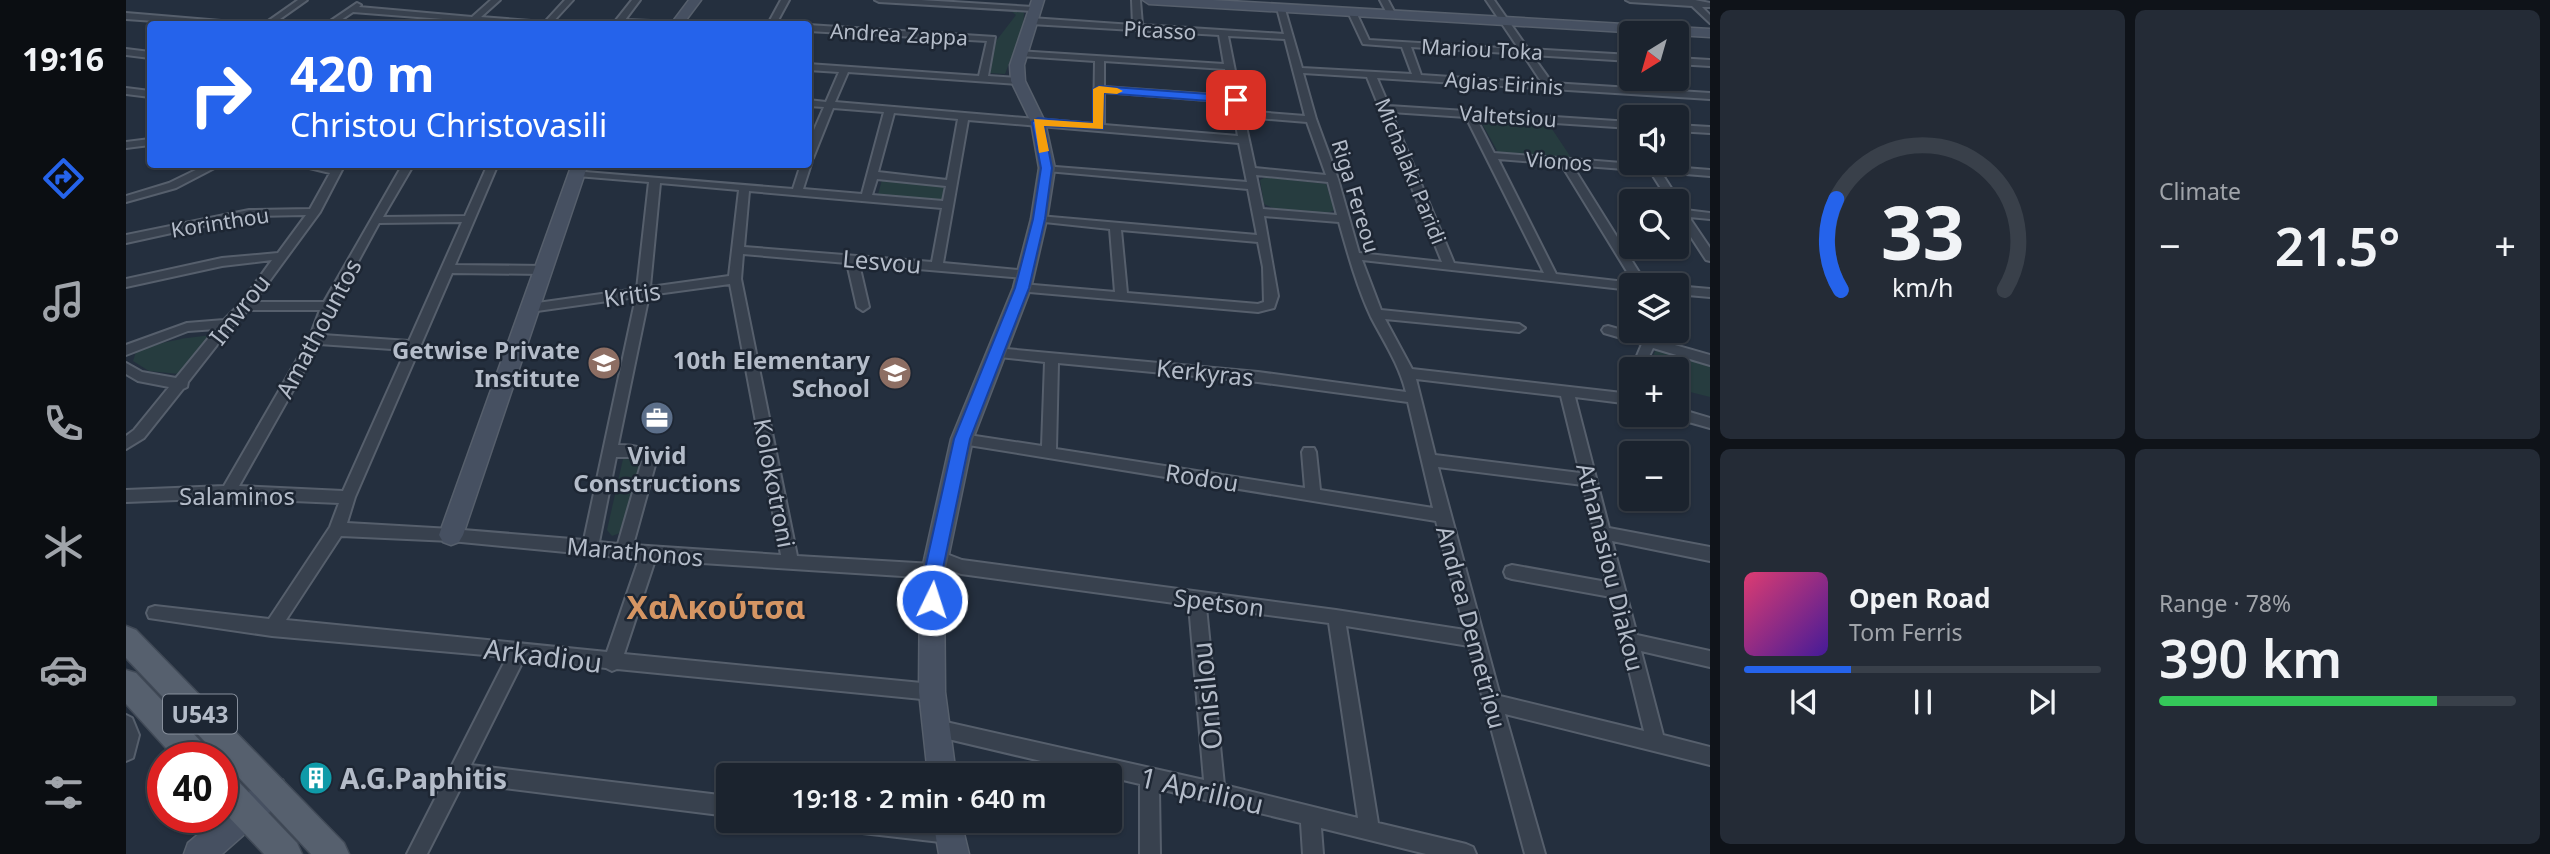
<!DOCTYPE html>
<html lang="en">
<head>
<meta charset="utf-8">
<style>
	:root { --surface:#1b232e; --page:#242b36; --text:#f1f3f6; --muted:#a0a4aa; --line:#39404a; --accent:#2563eb }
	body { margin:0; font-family:"Noto Sans",sans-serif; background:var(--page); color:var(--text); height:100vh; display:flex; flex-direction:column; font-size:26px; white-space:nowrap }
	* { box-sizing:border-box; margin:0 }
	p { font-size:23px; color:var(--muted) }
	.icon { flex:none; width:38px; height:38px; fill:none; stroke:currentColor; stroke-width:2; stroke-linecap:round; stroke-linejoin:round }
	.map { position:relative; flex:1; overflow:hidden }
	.side { display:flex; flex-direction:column; gap:10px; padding:10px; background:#0f1319; width:840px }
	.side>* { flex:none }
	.guide { position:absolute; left:21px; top:21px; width:665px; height:147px; border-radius:7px; box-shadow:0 2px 5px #0004,0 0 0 2px var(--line); background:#2563eb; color:#fff; overflow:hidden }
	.needle { width:46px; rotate:217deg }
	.buttons { position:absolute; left:1493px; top:21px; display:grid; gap:14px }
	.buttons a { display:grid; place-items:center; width:70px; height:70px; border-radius:7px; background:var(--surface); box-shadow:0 2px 5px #0004,0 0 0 2px var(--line); font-size:35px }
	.speed { position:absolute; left:21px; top:742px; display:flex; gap:14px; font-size:35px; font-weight:700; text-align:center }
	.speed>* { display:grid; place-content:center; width:91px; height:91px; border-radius:50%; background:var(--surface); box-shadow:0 2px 5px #0004,0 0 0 2px var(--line); line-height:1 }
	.speed .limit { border:10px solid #d22; background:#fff; color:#111 }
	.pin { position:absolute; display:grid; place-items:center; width:60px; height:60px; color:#fff; margin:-30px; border-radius:14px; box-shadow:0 4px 10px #0006 }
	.me { position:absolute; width:77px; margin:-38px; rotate:4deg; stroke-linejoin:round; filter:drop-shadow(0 0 5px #0008) }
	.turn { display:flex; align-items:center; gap:24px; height:147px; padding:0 28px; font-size:32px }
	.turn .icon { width:91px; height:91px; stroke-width:2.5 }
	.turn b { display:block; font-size:49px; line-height:60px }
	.big { font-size:52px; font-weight:600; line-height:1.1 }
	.side .card { flex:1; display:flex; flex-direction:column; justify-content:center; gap:10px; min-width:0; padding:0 24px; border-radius:10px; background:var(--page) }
	.side .dial { align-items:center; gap:0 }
	.dial svg { height:182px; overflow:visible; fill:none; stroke:var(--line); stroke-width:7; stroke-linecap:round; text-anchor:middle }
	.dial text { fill:var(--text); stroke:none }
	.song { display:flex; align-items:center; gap:21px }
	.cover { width:84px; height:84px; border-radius:10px; background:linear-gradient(135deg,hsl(340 70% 55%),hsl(260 70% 35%)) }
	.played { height:7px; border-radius:4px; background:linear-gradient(90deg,var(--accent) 30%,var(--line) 30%) }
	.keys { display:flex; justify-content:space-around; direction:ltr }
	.heat { display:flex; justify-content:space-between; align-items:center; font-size:38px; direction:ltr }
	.charge { height:10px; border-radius:5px; background:linear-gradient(90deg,#34c759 78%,var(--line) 0) }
	.side .tiles { flex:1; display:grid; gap:10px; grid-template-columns:repeat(2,1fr) }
	.trip { position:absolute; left:590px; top:763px; width:406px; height:70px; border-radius:7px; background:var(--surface); box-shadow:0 2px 5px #0004,0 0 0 2px var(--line); font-weight:600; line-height:70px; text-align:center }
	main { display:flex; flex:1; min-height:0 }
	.dock { display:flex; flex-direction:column; width:126px; justify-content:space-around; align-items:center; background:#0b0e12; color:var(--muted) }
	.dock .icon { width:49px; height:49px }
	.dock .active { color:var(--accent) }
	.dock b { font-size:32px; color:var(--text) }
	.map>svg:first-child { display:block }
	.green { fill:#263c3f }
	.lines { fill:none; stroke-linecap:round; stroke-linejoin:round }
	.street-casing { stroke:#565f6c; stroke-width:4 }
	.secondary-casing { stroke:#565f6c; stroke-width:3 }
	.primary-casing { stroke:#414a57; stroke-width:3 }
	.street { fill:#38414e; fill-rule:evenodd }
	.secondary { fill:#465061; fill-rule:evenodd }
	.primary { fill:#56606e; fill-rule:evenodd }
	.route { fill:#2563eb; stroke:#184099; stroke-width:2 }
	.slow { fill:#f59e0b }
	.labels { text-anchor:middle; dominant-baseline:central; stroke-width:5; stroke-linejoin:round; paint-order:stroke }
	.far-street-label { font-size:21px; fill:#b4bcc9; stroke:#1d2633 }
	.shield { fill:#1d2633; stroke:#878f9c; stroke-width:2 }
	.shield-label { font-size:23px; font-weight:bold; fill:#b4bcc9 }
	.street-label { font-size:24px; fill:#b4bcc9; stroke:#1d2633 }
	.poi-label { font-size:24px; font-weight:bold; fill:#b4bcc9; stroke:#1d2633; text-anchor:end }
	.near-street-label { font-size:28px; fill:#b4bcc9; stroke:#1d2633 }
	.near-poi-label { font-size:28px; font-weight:bold; fill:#b4bcc9; stroke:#1d2633; text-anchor:start }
	.district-label { font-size:32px; font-weight:bold; fill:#d59563; stroke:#1d2633 }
</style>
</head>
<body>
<main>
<nav class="dock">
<b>19:16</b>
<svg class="icon active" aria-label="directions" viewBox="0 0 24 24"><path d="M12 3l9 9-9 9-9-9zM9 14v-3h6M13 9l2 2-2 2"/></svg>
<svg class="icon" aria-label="music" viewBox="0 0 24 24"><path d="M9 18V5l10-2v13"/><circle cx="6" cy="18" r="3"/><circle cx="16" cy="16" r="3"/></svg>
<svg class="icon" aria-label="phone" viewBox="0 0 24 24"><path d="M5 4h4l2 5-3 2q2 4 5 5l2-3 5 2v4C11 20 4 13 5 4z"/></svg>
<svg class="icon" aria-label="climate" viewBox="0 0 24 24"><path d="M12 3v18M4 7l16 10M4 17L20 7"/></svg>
<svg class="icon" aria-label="car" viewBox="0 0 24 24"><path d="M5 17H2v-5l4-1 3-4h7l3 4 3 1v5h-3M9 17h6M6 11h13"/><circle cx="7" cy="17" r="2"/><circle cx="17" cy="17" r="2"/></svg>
<svg class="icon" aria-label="filters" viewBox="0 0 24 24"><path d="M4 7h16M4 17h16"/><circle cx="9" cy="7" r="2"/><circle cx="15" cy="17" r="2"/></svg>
</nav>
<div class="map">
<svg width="1584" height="854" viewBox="0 0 1584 854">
	<rect width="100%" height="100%" fill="#242f3e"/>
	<g class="green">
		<path d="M895,11L898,13L897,28L879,74L863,73L870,41L890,15L886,12Z"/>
		<path d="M1353,118L1422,123L1446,159L1373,154Z"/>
		<path d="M1140,177L1200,184L1209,210C1192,219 1155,213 1138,204L1134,180Z"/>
		<path d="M756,180L818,186L816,200L752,194Z"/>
		<path d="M90,335L53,374L23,371L7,361L10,352C37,341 61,337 90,335Z"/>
		<path d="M1530,349L1584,363V397L1564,392L1560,406L1551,403L1550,369H1522Z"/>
		<path d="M497,459L518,460L494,533L486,536L481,530Z"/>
	</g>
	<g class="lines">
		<defs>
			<g id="street">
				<path d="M172,0H181L147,24H138Z"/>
				<path d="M365,0H374L355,17L405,21L409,24H381L227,12L209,24H200L231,3L235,5L233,7L346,17Z"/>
				<path d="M439,0H447L425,24H417Z"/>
				<path d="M506,0H514L499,20L525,21L529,24H487Z"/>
				<path d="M655,0H663L650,24H642Z"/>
				<path d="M749,0H795L907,7L911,9L907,11L753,2Z"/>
				<path d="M1006,0H1014L1016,25L1158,34L1151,8L1158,6L1176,68L1286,74L1276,47L1237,44L1222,12L1223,10L1230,12L1243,40L1393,49L1360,0H1368L1402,49L1505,55V61L1406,55L1426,83L1584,93V99L1251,78L1263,106L1505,122V128L1350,118L1368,153L1584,170V176L1535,172L1559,210L1584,213V219L1563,217L1584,248V261L1580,260L1550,214V201H1543L1524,171L1446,165L1521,285H1505V290L1236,260L1255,310L1393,324L1399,328L1393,332L1259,319L1286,369L1505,394V404L1449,397L1483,528L1584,547V561L1486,541L1511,635L1584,651V667L1515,651L1537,735L1584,747V765L1379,714L1419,854H1399L1360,709L1356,702L1357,699L1343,646L1220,626L1252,823L1340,844L1347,847L1350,854H1300L1195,828L1197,854H1177L1175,823L1033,789L1034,854H1014V784L984,777V775H974L805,735L802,729L805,723L811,720L1078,780L1063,605L835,574L804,562L802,557L804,552L810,550L836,560L1210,610L1339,630L1310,521L836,444L831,443L829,439L831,435L836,434L916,446L919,362L864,356L863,353L869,348L1132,372L1280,392C1273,364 1258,342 1245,317C1231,287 1222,254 1213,222L1138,216L1152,296L1148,308L1132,312L892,291L890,288L896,284L989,292L984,229L909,221L907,219L913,216L1131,235L1122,189L921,171L917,170V166L1121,182L1113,143L842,120L817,263L903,271V277L899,278L733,264L743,307L737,311L731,307L721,263L617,254L615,279L671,556L807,564L813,566L815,571L813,576L807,578L529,560L498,654L806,684L812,686L815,692L812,698L806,700L491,669L486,671L480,668L398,659L345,765L602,796V816L337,783L301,854H281L381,657L146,636L23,618L21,613L23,608L29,606L143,619L204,527L213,503L102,498L0,502V490L98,486L183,339L194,310H122L105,327L62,382L61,387L57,389L18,438L0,449V436L8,430L43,387L12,381L0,374V363L16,372L50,378L90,329L62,331L0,355V345L61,323L98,320L115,303L146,260L96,266L0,287V279L96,258L152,253L180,215L123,216L0,243V235L123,210L184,209L204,173L167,164L207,167L209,164H219L194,212L128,302H198L277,164H288L257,217L339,216L362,164H372L329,265L417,266L423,270L417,274L326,273L229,497L221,523L325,529L458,540L510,297L404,312L398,308L404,304L511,289L523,182L451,176L447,175V171L667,189L675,164H682V162L685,164L677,189L736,194L758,112L707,108L687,158L682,161V144L698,107L682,106V100L700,102L713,72L682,70V64L853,76L861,41L682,31V25L869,37L862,76L892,78L897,81L892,84L722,72L709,102L968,124L969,61L894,56L890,53L891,51L1098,64L1093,35L905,24L901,21L905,18L1007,25ZM1102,36L1159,39L1179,116L1117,111ZM1285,47L1397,54L1416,83L1295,75ZM978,61L1099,69L1104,96L978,87ZM1177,73L1241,77L1316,262L1233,253L1212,179L1190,119ZM978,92L1106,102L1112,136L978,125ZM1265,112L1340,117L1418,273L1328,263ZM768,113L832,119L821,180L752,172ZM1118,117L1181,122L1200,175L1129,168ZM1372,159L1435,164L1508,283L1430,274ZM1130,175L1202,182L1211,215L1137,209ZM751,179L820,186L817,201L746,195ZM534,183L613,190L603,276L524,287ZM623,191L816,208L806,262L618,247ZM336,222L283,341L197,335L208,306L253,223ZM995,230L1132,242L1137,267L1138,302L1132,304L1001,293ZM604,284L655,555L507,545L531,458C522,447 506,445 492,445L523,295ZM193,344L280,350L217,491L113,486ZM932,363L1132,382L1282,402L1307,508L1194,490L1190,452L1188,448H1178L1176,452L1179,488L930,449ZM1290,379L1435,396L1454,473L1309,455ZM490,457H507L516,461L492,544L473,542ZM1312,467L1457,485L1481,582L1386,565L1380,567L1378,572L1380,577L1386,579L1485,597L1518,731L1374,696ZM215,536L325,541L513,559L481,652L160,620ZM1080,607L1203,623L1232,818L1098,785Z"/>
				<path d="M1254,0H1262L1270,15L1269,17H1263Z"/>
				<path d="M1500,0H1569L1584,3V7H1576L1584,15V23L1566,6L1504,2Z"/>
				<path d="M0,13L95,21L99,24H71L0,19Z"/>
				<path d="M0,49L24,52V58L0,55Z"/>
				<path d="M1550,58L1584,60V66L1550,64Z"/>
				<path d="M0,88L24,91V97L0,94Z"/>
				<path d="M1550,125L1584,127V133L1550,131Z"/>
				<path d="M24,139V145L0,148V142Z"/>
				<path d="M82,164H96L50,188L0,202V196L43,183Z"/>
				<path d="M1550,286L1584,289V297L1550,294Z"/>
				<path d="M1482,326L1584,355V365L1527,348L1517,369L1505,370L1516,344L1478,333L1476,330L1478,327Z"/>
				<path d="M1550,408L1584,418V428L1545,417L1544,415H1550Z"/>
				<path d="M0,715L6,718L13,735L7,758L0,761Z"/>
				<path d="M709,821C737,820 806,816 830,826L833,833L830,840L823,843L719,831L712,828Z"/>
			</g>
			<g id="secondary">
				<path d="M563,0H575L557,24H545Z"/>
				<path d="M906,0H918L898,65L899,81L919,122L929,168L921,219L905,288L847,439L818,578L819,692L830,775H802L793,692L794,578L825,439L887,288L905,219L913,168L905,122L885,81L884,65Z"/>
				<path d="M1017,0H1086L1584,29V37L1023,4Z"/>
				<path d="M446,164H462L337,535L333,542L325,545L317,542L313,535Z"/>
				<path d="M147,776L157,780L161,790L157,800L96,854H58L62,843L137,780Z"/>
				<path d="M807,821H835L843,854H813Z"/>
			</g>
			<g id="primary">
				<path d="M0,626L10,630L218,843L223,854H185L0,658Z"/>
				<path d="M0,670L10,673L80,747L84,758H49L0,704Z"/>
				<path d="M96,772L107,776L171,843L176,854H138L96,810Z"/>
			</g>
		</defs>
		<use href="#street" class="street-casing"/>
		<use href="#secondary" class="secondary-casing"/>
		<use href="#primary" class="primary-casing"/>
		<use href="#street" class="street"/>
		<use href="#secondary" class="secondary"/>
		<use href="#primary" class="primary"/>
	</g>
	<path class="route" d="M973,86L1110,96L1115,100L1110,103L978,93L977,129L918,126L926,168L919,219L903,288L844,439L815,578V600L812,606L806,609L799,606L797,600V578L828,439L889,288L907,219L915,168L906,122L912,118L967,123V89Z"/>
	<path class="slow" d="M973,86L991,88L997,91L991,94L978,93L977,129L918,126L923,151L913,153L908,119L967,123V89Z"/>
	<defs>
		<symbol id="school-disc" viewBox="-11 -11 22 22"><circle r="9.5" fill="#8d6e63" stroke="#1d2633"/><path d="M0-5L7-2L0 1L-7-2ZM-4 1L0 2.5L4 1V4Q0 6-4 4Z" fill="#fff"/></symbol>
		<symbol id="office-disc" viewBox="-11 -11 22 22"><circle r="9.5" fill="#5c6f8a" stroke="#1d2633"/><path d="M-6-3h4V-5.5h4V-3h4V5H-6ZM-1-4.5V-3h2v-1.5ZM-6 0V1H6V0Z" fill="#fff"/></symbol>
		<symbol id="building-disc" viewBox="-11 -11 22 22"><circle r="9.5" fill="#0f9aa8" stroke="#1d2633"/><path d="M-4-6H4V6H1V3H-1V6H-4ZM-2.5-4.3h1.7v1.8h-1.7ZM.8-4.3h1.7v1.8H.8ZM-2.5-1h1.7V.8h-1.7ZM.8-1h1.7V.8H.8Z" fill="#fff"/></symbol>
	</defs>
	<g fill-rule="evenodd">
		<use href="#school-disc" x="459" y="344" width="38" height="38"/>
		<use href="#school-disc" x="750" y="354" width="38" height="38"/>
		<use href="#office-disc" x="512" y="399" width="38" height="38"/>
		<use href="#building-disc" x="171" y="759" width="38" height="38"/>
	</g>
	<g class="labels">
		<g class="far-street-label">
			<text transform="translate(1034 30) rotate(3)">Picasso</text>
			<text transform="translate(773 34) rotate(3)">Andrea Zappa</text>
			<text transform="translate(1356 49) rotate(3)">Mariou Toka</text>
			<text transform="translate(1378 83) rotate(4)">Agias Eirinis</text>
			<text transform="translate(1382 116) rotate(4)">Valtetsiou</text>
			<text transform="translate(1433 161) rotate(4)">Vionos</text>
			<text transform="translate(1285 171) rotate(68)">Michalaki Paridi</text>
			<text transform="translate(1230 196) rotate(73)">Riga Fereou</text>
			<text transform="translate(94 222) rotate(-9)">Korinthou</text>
		</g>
		<rect class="shield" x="37" y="694.5" width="74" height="39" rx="5"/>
		<g class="shield-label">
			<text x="74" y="714">U543</text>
		</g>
		<g class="street-label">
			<text transform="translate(756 261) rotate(5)">Lesvou</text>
			<text transform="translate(506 294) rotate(-8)">Kritis</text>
			<text transform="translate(113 309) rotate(-52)">Imvrou</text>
			<text transform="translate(192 328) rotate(-62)">Amathountos</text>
			<text transform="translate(1079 372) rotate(6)">Kerkyras</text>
			<text transform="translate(1076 477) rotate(9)">Rodou</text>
			<text transform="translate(649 483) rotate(79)">Kolokotroni</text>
			<text x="111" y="495">Salaminos</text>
			<text transform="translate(509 551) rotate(5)">Marathonos</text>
			<text transform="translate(1485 567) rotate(76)">Athanasiou Diakou</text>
			<text transform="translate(1093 602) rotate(7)">Spetson</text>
			<text transform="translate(1346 627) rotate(75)">Andrea Demetriou</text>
		</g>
		<g class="poi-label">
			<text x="454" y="349">Getwise Private<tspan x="454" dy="28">Institute</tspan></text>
			<text x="744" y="359">10th Elementary<tspan x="744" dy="28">School</tspan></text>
			<text x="531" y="454" text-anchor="middle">Vivid<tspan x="531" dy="28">Constructions</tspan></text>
		</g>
		<g class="near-street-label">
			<text transform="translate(417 655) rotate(7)">Arkadiou</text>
			<text transform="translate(1080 696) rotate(-96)">Onisilou</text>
			<text transform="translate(1076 790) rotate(13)">1 Apriliou</text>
		</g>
		<g class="near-poi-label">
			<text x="214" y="778">A.G.Paphitis</text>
		</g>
		<g class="district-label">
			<text x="590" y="606">Χαλκούτσα</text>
		</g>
	</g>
</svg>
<div class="buttons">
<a><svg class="needle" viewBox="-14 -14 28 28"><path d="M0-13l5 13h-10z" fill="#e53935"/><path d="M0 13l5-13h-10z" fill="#a0a4aa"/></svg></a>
<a><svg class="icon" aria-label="sound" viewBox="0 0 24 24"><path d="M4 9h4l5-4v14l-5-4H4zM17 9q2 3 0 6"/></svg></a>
<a><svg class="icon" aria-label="search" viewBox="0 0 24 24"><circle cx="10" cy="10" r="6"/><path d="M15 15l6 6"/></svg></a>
<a><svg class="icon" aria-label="layers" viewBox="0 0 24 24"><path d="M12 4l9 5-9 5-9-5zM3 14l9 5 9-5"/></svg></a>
<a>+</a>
<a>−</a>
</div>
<div class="speed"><div class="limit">40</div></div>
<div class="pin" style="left:1110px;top:100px;background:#d93025"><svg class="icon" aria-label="arrive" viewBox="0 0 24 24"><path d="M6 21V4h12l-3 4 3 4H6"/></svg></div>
<svg class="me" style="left:806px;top:600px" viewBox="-20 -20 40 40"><circle r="17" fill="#2563eb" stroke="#fff" stroke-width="3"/><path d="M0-11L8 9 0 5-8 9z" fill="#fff"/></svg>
<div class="trip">19:18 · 2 min · 640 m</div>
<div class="guide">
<div class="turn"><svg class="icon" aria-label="right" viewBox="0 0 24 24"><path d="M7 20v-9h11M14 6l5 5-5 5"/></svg><div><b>420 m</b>Christou Christovasili</div></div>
</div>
</div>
<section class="side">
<div class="tiles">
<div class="card dial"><svg viewBox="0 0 100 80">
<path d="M14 69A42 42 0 1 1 86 69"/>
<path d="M14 69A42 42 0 0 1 12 29" stroke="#2563eb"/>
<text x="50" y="56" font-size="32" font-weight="700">33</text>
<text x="50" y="72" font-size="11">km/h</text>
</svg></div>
<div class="card"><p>Climate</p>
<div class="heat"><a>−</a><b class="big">21.5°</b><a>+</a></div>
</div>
<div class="card">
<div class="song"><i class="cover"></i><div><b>Open Road</b><p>Tom Ferris</p></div></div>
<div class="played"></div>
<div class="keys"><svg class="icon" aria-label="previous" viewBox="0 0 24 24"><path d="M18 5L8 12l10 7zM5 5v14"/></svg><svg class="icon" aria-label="pause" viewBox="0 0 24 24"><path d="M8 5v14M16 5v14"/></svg><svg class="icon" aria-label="next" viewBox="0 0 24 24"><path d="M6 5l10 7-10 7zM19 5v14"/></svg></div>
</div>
<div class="card"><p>Range · 78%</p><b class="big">390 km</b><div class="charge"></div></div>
</div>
</section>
</main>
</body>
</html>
